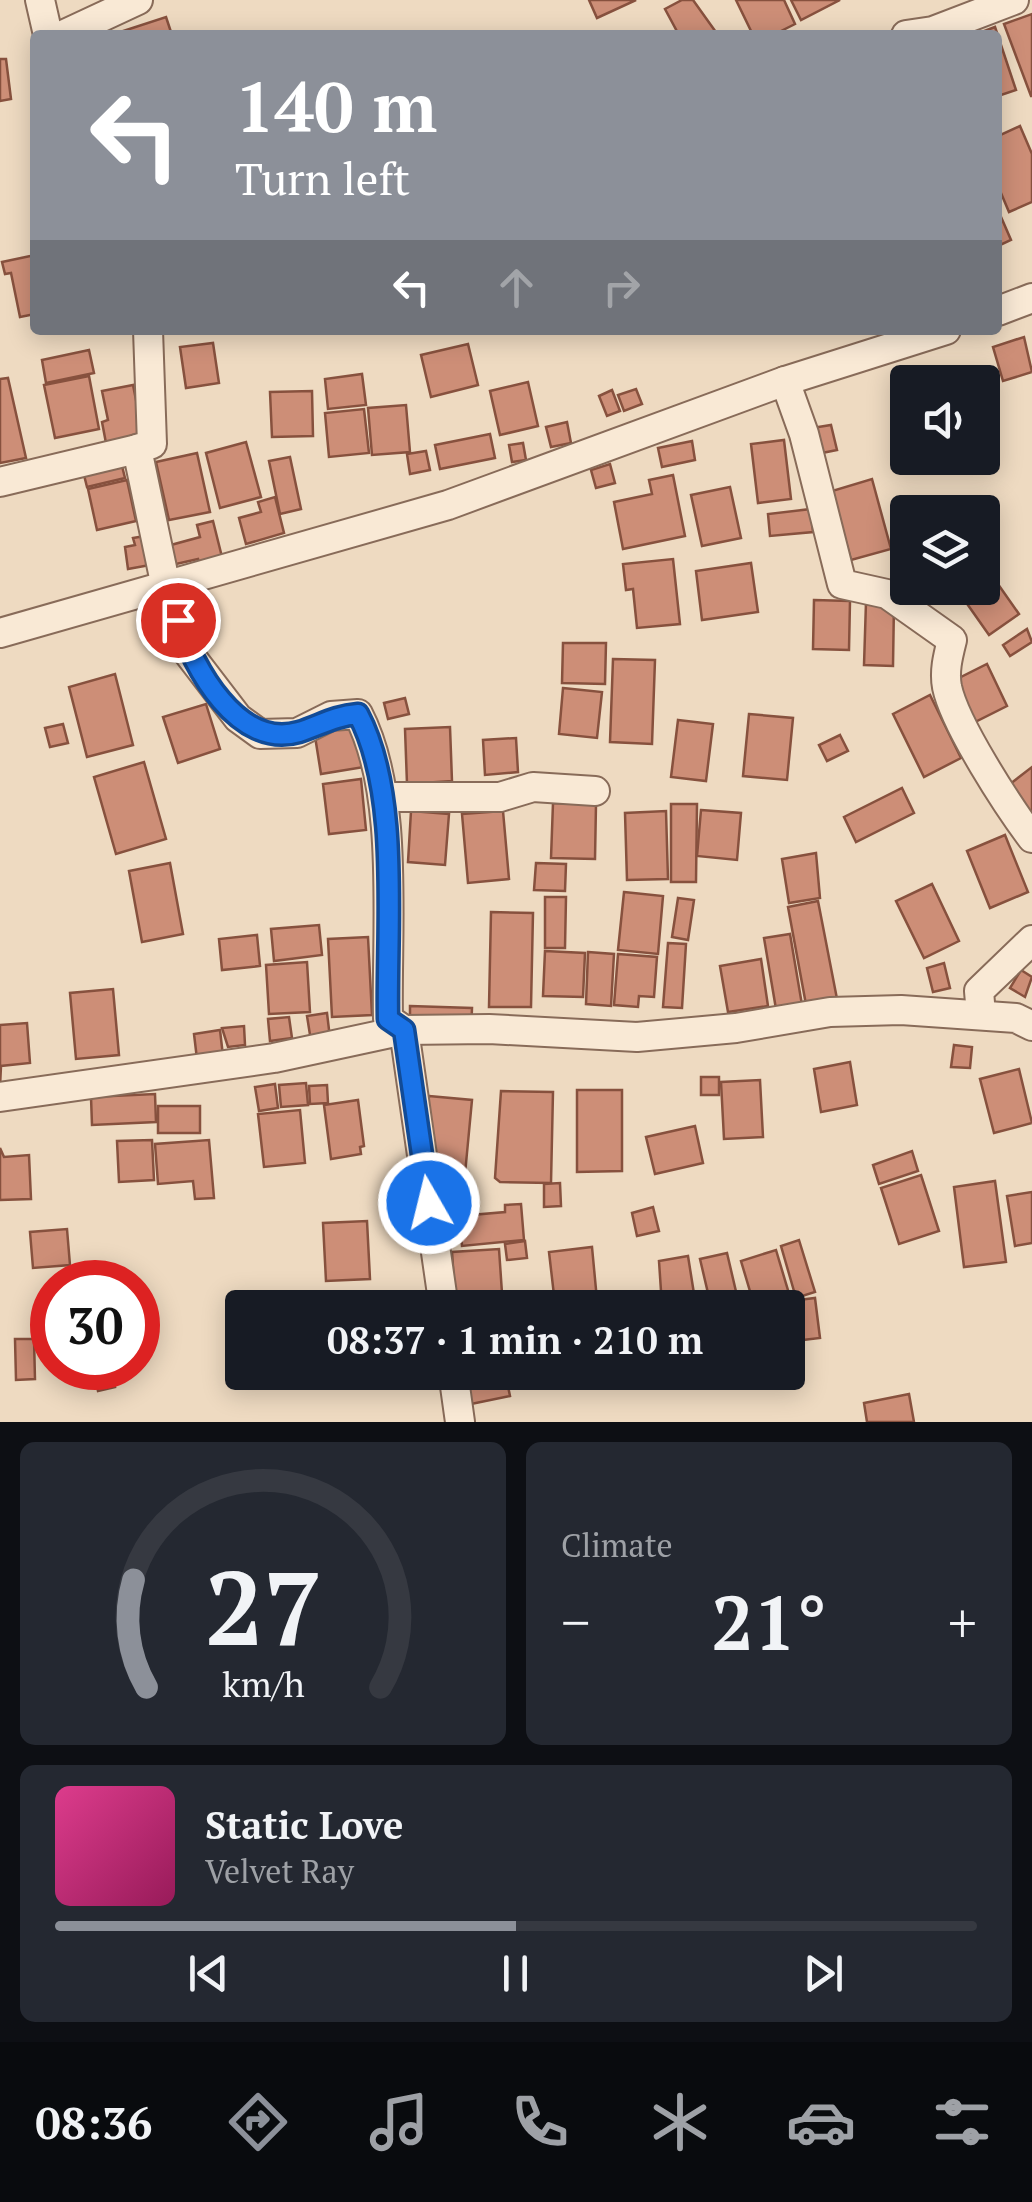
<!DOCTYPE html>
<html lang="en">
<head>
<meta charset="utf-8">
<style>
	:root { --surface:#171b24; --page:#242831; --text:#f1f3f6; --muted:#9ea1a6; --line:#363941; --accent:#8c9099 }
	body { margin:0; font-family:"PT Serif",serif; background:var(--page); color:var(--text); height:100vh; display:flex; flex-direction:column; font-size:38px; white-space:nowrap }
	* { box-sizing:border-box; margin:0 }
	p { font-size:32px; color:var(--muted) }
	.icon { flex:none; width:55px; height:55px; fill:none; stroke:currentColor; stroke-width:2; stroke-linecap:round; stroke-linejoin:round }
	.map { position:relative; height:1422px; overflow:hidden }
	.panel { display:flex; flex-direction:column; gap:20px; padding:20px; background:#0d0f14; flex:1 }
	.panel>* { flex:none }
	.banner { position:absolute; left:30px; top:30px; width:972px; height:305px; border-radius:10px; box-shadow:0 5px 25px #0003; background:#8c9099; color:#fff; overflow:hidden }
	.buttons { position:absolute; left:890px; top:365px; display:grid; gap:20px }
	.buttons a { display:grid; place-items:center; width:110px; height:110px; border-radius:10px; background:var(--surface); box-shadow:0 5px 25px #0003; font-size:50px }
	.speed { position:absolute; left:30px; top:1260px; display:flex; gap:20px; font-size:50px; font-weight:700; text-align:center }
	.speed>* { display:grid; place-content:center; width:130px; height:130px; border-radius:50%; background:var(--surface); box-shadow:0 5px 25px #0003; line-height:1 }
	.speed .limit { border:15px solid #d22; background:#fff; color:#111 }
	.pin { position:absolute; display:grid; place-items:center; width:85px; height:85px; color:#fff; margin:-42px; border:5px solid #fff; border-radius:50%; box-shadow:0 2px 10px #0007 }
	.me { position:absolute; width:110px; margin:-55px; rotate:352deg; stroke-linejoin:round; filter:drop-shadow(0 0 8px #0008) }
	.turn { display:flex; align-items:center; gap:35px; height:210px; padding:0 40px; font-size:45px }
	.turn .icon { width:130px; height:130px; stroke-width:2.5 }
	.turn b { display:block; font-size:70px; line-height:85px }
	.lanes { display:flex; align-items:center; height:95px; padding:0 40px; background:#0003; justify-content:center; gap:50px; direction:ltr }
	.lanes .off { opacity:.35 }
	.big { font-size:75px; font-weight:700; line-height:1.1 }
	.panel .widget { flex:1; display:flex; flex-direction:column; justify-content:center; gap:15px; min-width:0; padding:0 35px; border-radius:15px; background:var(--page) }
	.panel .dial { align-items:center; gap:0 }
	.dial svg { height:260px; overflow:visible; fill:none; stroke:var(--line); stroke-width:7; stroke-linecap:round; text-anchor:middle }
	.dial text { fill:var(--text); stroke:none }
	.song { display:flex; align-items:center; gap:30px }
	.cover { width:120px; height:120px; border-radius:15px; background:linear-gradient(135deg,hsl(330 70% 55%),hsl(330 70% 35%)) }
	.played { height:10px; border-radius:5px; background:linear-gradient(90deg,var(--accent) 50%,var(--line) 50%) }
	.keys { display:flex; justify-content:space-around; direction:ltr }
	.heat { display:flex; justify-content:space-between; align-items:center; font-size:55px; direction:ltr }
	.panel .tiles { flex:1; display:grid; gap:20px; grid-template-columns:1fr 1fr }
	.widget:last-child { grid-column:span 2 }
	.trip { position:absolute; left:225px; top:1290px; width:580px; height:100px; border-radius:10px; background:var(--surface); box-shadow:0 5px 25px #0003; font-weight:700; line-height:100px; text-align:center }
	.tabs { display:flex; height:160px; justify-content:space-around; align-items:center; background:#090b0e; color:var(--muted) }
	.tabs .icon { width:70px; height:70px }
	.tabs .selected { color:var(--accent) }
	.tabs b { font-size:45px; color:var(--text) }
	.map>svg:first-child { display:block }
	.building { fill:#cd8e77; stroke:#87513e; stroke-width:2.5 }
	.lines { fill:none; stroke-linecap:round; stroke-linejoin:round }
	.minor-casing { stroke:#886b59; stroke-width:32 }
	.minor { stroke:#f9e9d5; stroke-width:28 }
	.route-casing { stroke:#114b97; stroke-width:25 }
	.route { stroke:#1a73e8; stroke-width:18 }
</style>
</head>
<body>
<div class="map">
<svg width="1032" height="1422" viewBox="0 0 1032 1422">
	<rect width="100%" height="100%" fill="#eedac1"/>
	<g class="building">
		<path d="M589,0H636L597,18Z"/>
		<path d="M682,0H693L718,35H679L665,9Z"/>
		<path d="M736,0H784L795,24L773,35H753Z"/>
		<path d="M791,0H840L801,20Z"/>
		<path d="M1032,14V96H1031L1004,24Z"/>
		<path d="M166,17L172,35H111Z"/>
		<path d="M995,27L1016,90L998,96V35H974Z"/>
		<path d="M0,59H6L11,99L0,101Z"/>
		<path d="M1020,126L1032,154V202L1009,212L998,186V136Z"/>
		<path d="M998,210L1011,240L998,246Z"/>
		<path d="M35,255V314L20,317L11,273L5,274L2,262Z"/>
		<path d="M1024,337L1032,372L1003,381L993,347Z"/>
		<path d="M213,343L219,383L186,388L180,347Z"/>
		<path d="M468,344L478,385L431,397L421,355Z"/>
		<path d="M89,350L94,373L46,383L42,360Z"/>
		<path d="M362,374L366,405L328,409L325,379Z"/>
		<path d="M89,376L99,429L55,438L44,385Z"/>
		<path d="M8,378L26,458L0,463V379Z"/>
		<path d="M528,382L538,426L500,435L490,391Z"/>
		<path d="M133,385L143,435L106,443L102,422L108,420L102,391Z"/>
		<path d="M636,389L642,404L624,411L618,395Z"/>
		<path d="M612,390L620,411L607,416L599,396Z"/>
		<path d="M312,391L313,436L272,437L270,392Z"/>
		<path d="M406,405L410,452L372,455L368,408Z"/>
		<path d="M364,409L369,453L329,457L325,413Z"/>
		<path d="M567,422L571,443L551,447L546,427Z"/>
		<path d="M831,425L837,450L817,454L812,428Z"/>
		<path d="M490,434L495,458L440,469L435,445Z"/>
		<path d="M784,440L791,499L758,503L751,444Z"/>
		<path d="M692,441L695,460L662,467L658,448Z"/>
		<path d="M246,442L261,497L220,508L206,453Z"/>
		<path d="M523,443L526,460L512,462L509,445Z"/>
		<path d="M426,451L430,470L410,474L407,454Z"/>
		<path d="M197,453L210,512L169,520L156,462Z"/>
		<path d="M290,457L301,509L280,514L269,461Z"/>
		<path d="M120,458L125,478L87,487L82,467Z"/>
		<path d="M610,464L615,483L596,488L591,470Z"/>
		<path d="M673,475L685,536L623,549L614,502L652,494L649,480Z"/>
		<path d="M872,479L891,549L851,560L832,491Z"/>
		<path d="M127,480L136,521L97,530L88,489Z"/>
		<path d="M730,487L741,538L702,546L691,495Z"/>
		<path d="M275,497L284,533L246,544L239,518L261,512L258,502Z"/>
		<path d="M811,509L813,532L770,536L768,514Z"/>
		<path d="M213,521L223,561L200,566L198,559L176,564L171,545L200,537L197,525Z"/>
		<path d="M145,536L150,565L128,569L125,547L135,545L133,538Z"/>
		<path d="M673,559L680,624L637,628L633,589L626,590L623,564Z"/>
		<path d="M751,563L758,612L702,620L696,571Z"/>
		<path d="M993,577L1019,614L989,635L963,598Z"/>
		<path d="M814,600L850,601L849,650L813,649Z"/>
		<path d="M866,602L894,603L893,666L864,665Z"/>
		<path d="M1027,629L1032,642L1010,656L1003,645Z"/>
		<path d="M563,643H606L605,684L562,683Z"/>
		<path d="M613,659L655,660L652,744L610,742Z"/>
		<path d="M987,664L1007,706L971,724L951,682Z"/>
		<path d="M115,674L133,745L87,757L69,687Z"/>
		<path d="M563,688L602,692L597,738L559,734Z"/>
		<path d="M930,695L961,758L924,777L893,714Z"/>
		<path d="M405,698L409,714L388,719L384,703Z"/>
		<path d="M206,704L220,749L178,763L163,717Z"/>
		<path d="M749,714L793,718L787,780L743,776Z"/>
		<path d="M678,720L713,724L706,781L671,777Z"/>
		<path d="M358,723L364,767L321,774L314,730Z"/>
		<path d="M63,724L68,743L50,747L45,728Z"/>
		<path d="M450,727L452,781L407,784L405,729Z"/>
		<path d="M840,735L848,751L827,761L819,745Z"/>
		<path d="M516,738L518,772L485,775L483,740Z"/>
		<path d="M144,762L166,839L116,854L94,777Z"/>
		<path d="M1032,767V820L1001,791Z"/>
		<path d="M361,779L366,830L329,834L323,784Z"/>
		<path d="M902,788L914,813L856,842L844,817Z"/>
		<path d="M553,803L596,804L595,859L551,858Z"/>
		<path d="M671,804H697L696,882H671Z"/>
		<path d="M701,810L741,813L737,860L697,856Z"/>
		<path d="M411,811L449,814L445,865L408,862Z"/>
		<path d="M503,811L509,879L468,883L462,814Z"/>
		<path d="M666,811L668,879L627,880L625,813Z"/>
		<path d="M1005,835L1028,892L990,908L967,851Z"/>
		<path d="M816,853L820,898L789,903L782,859Z"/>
		<path d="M170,863L183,934L142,942L129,871Z"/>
		<path d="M536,863L566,864L565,891L534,890Z"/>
		<path d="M932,884L959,941L924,958L896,901Z"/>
		<path d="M624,892L663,896L658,954L618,950Z"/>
		<path d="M545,897H566L565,948H545Z"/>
		<path d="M678,898L694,900L688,940L672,937Z"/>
		<path d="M818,901L838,1004L807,1010L788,907Z"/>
		<path d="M491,912L533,913L531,1007H489Z"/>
		<path d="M319,925L322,955L274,961L271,929Z"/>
		<path d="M790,934L802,1005L776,1009L764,938Z"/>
		<path d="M257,935L260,966L222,970L219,939Z"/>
		<path d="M368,937L372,1015L332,1017L328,939Z"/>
		<path d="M668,943L686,944L682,1008L663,1007Z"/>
		<path d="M545,951L585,953L583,997L543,996Z"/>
		<path d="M588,952L614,954L611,1006L586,1004Z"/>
		<path d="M618,954L657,957L654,997L639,996L638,1007L614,1005Z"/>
		<path d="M761,959L768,1006L728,1012L720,966Z"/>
		<path d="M307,962L310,1012L269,1014L266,965Z"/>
		<path d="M944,963L950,988L933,992L927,968Z"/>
		<path d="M1021,970L1032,977L1025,997L1010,988Z"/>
		<path d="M113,989L119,1055L76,1059L70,993Z"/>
		<path d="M410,1006L472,1008L471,1033L410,1031Z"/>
		<path d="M327,1013L330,1038L311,1041L307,1016Z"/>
		<path d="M289,1017L292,1038L270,1041L268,1019Z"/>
		<path d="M27,1023L30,1063L1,1066L0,1087V1025Z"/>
		<path d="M244,1026L245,1045L228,1047L222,1028Z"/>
		<path d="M220,1030L223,1056L197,1059L194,1034Z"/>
		<path d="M954,1045L972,1047L970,1068L951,1067Z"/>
		<path d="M850,1062L857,1105L821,1112L814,1069Z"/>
		<path d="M1019,1069L1032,1123L994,1133L980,1079Z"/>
		<rect x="701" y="1077" width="18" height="18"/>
		<path d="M760,1080L763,1137L724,1139L721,1082Z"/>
		<path d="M306,1083L308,1105L281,1107L279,1085Z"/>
		<path d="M275,1084L278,1108L259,1111L255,1087Z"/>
		<path d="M327,1085L328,1103L310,1104L309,1086Z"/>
		<path d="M577,1090H622V1171L577,1172Z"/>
		<path d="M501,1091L553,1092L551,1183L500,1182L495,1178Z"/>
		<path d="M155,1094L156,1122L92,1125L91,1097Z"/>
		<path d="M429,1096L472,1100L465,1174L422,1170Z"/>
		<path d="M358,1100L364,1146L360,1147L361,1154L331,1159L324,1105Z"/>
		<rect x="158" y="1106" width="42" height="27"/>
		<path d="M300,1110L305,1163L264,1167L258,1114Z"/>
		<path d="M695,1126L703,1163L655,1174L646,1137Z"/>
		<path d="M152,1140L154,1180L119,1182L117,1141Z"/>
		<path d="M209,1140L214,1198L195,1199L193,1181L158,1184L155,1144Z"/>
		<path d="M0,1148L4,1157L29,1155L31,1199L0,1200Z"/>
		<path d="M912,1151L918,1171L879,1184L873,1165Z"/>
		<path d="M921,1175L939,1231L899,1244L881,1188Z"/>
		<path d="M995,1181L1006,1262L964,1267L954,1187Z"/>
		<path d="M560,1183L561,1206L544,1207V1184Z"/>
		<path d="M1032,1192V1243L1015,1246L1007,1196Z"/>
		<path d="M521,1204L524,1240L462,1246L460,1216L505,1212V1205Z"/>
		<path d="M653,1207L659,1231L637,1236L632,1213Z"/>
		<path d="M367,1221L370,1279L326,1281L323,1223Z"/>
		<path d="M67,1229L70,1265L33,1268L30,1232Z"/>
		<path d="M799,1240L815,1292L796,1298L781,1246Z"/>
		<path d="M525,1241L527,1258L507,1260L505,1244Z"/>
		<path d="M592,1247L597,1300L555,1304L549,1252Z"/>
		<path d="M499,1249L502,1293L455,1296L452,1252Z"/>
		<path d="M776,1250L790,1297L755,1308L741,1261Z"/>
		<path d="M727,1253L738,1300L711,1306L700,1259Z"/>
		<path d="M688,1256L695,1300L662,1306L659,1261Z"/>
		<path d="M815,1298L820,1338L794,1341L790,1301Z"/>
		<path d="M15,1339H34L35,1379L16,1380Z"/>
		<path d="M93,1368H111L115,1387L98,1391Z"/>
		<path d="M464,1372H505L510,1396L471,1404Z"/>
		<path d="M909,1394L914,1422H867L864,1403Z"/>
	</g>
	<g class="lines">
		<defs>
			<g id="minor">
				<path d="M40,0L48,35"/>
				<path d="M63,35L138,0"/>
				<path d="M906,35L933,31L1014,0"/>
				<path d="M998,311L1032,298"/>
				<path d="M148,330L152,444L137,449L166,587L189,654L238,718L260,734L297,733L331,716L358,714C400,794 386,928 388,1019L404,1030L444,1308"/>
				<path d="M785,381L804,434L842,584L887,594L952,640C948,656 944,671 947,687C955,725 1008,806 1032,838"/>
				<path d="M0,482L137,449"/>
				<path d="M0,633L448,505L785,381L946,330"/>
				<path d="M383,797H500L533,787L595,791"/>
				<path d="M981,1015L979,991L1032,940"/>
				<path d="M0,1097L274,1058L404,1030L489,1029L637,1037L736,1028L830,1012L901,1010L1016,1018L1032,1026"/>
				<path d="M453,1372L460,1422"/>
			</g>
		</defs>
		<use href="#minor" class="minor-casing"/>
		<use href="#minor" class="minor"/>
	</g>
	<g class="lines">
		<defs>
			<path id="route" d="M178,620C193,667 238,750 299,732C321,725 334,716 358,714C401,795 386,927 388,1019L404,1030L429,1203"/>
		</defs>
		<use href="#route" class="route-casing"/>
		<use href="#route" class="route"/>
	</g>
</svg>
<div class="buttons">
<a><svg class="icon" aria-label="sound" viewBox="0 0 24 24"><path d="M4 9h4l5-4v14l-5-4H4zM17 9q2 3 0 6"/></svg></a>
<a><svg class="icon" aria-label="layers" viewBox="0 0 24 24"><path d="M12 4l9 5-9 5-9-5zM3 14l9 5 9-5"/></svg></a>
</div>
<div class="speed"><div class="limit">30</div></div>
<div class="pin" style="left:178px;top:620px;background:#d93025"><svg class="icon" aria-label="arrive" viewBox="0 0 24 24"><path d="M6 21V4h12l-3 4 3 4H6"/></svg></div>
<svg class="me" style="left:429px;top:1203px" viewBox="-20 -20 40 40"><circle r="17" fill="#1a73e8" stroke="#fff" stroke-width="3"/><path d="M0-11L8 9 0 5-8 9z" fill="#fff"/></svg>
<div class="trip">08:37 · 1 min · 210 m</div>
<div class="banner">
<div class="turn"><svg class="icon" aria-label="left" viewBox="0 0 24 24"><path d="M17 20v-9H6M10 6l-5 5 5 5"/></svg><div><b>140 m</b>Turn left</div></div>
<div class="lanes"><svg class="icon" aria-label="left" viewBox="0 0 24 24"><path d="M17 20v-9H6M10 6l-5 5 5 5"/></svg><svg class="icon off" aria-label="ahead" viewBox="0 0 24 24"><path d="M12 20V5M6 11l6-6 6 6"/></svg><svg class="icon off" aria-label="right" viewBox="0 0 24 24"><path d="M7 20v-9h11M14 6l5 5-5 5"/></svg></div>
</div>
</div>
<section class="panel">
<div class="tiles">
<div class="widget dial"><svg viewBox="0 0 100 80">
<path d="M14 69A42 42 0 1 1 86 69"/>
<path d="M14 69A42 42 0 0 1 10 36" stroke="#8c9099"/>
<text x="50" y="56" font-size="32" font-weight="700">27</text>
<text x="50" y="72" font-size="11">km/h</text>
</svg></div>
<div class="widget"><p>Climate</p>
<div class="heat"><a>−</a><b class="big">21°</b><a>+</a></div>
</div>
<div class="widget">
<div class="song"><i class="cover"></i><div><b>Static Love</b><p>Velvet Ray</p></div></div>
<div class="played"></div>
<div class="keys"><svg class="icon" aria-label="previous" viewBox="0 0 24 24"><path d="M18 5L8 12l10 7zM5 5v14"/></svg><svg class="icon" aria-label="pause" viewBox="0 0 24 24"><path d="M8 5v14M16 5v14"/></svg><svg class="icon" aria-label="next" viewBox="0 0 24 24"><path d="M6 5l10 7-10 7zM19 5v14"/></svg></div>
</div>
</div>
</section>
<nav class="tabs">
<b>08:36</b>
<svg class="icon selected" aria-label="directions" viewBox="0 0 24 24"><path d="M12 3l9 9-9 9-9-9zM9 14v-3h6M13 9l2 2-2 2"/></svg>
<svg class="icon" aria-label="music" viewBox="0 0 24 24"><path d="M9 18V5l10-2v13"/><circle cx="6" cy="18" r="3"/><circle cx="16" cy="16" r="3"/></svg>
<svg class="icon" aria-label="phone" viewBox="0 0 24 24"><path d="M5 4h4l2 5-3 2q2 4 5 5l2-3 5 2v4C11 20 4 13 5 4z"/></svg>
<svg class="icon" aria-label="climate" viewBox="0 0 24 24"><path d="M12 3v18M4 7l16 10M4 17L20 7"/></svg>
<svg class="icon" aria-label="car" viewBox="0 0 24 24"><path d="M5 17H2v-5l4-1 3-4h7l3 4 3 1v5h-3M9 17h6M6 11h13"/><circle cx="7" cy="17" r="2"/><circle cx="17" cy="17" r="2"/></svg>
<svg class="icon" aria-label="filters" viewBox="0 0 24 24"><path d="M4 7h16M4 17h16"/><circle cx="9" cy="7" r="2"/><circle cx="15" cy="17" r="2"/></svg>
</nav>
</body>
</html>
